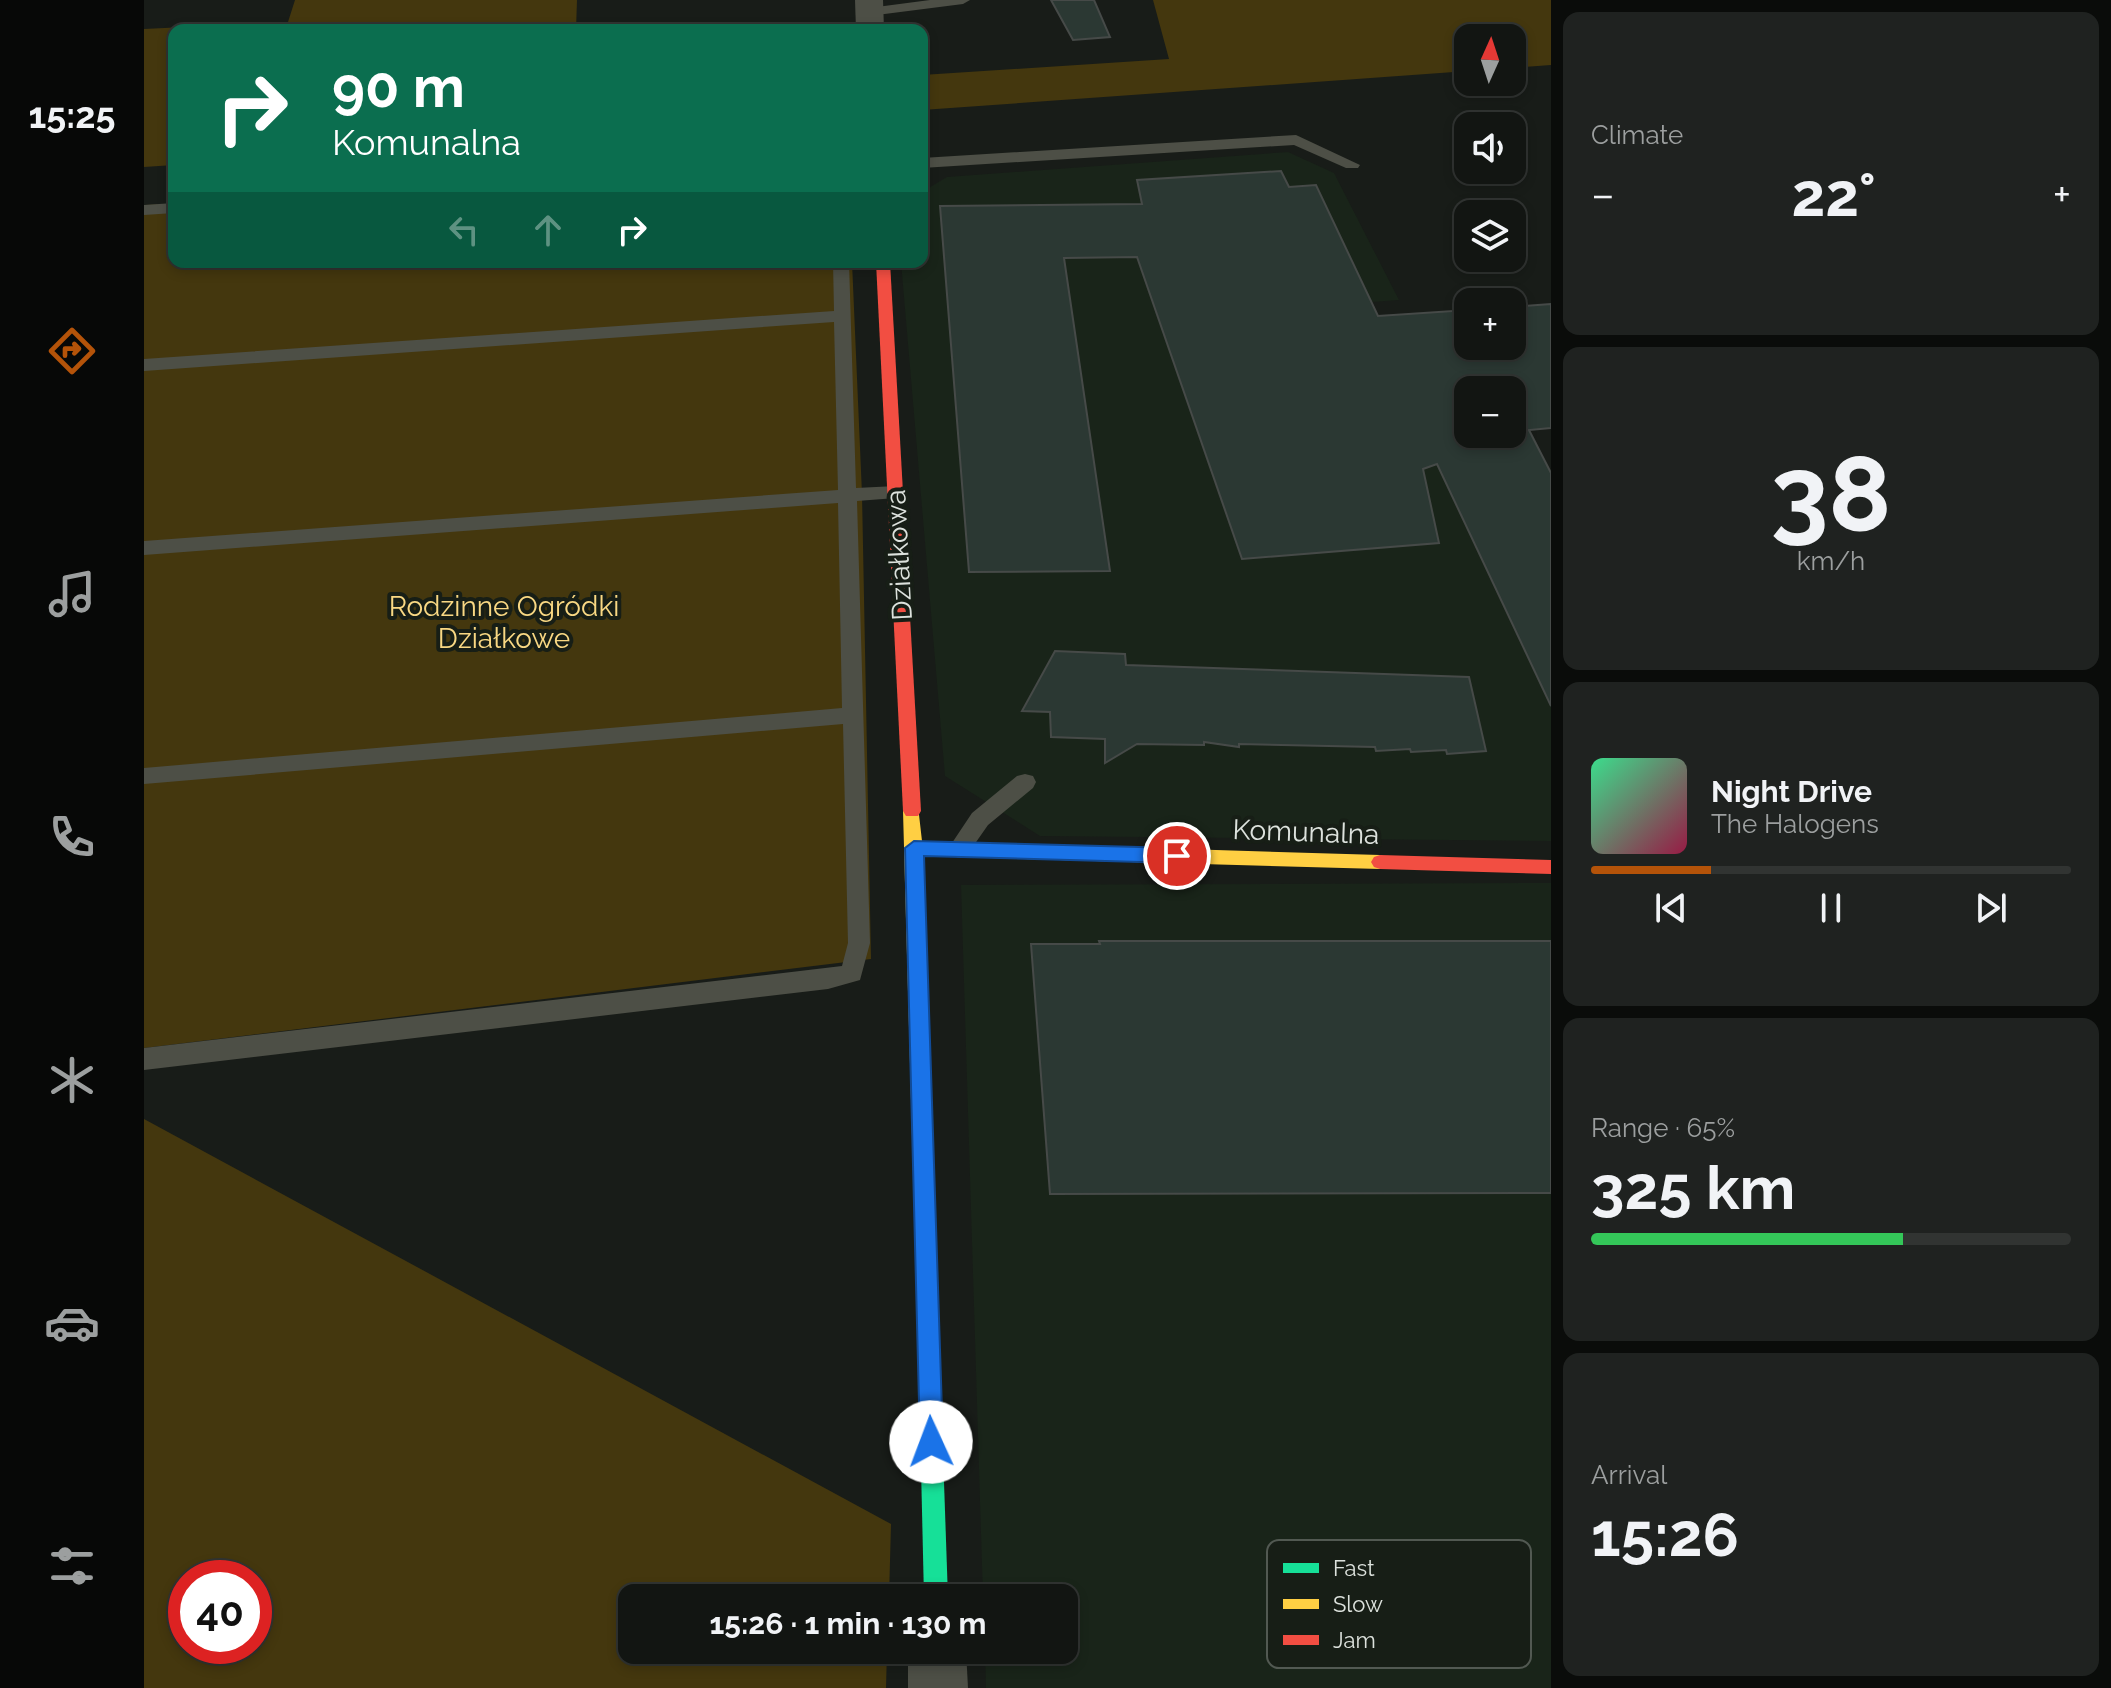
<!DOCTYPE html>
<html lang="en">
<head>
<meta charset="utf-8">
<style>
	:root { --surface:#121512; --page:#1f2220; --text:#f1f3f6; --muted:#9c9f9f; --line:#313432; --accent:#b45309 }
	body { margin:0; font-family:Raleway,sans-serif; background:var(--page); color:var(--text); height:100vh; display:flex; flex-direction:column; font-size:30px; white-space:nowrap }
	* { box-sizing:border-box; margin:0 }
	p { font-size:26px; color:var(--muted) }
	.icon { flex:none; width:44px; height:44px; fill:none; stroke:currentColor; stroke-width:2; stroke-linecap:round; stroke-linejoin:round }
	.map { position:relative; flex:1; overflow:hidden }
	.panel { display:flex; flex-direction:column; gap:12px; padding:12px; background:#0a0c0a; width:560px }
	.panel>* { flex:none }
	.banner { position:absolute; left:24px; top:24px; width:760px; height:244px; border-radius:16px; box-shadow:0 4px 12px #0003,0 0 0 2px var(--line); background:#0b6e4f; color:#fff; overflow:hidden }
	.needle { width:52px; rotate:3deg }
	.fabs { position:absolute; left:1310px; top:24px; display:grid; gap:16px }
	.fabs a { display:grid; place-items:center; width:72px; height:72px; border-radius:16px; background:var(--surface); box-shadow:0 4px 12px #0003,0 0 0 2px var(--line); font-size:40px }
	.speed { position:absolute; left:24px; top:1560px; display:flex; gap:16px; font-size:40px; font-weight:700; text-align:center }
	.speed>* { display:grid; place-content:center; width:104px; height:104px; border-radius:50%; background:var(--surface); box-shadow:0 4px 12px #0003,0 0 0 2px var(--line); line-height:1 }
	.speed .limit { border:12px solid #d22; background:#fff; color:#111 }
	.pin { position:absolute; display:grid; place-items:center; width:68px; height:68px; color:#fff; margin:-34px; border:4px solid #fff; border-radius:50%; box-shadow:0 2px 8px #0007 }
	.me { position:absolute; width:88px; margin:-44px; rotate:358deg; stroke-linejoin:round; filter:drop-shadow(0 0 6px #0008) }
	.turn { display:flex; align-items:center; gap:28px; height:168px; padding:0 32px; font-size:36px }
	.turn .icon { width:104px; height:104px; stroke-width:2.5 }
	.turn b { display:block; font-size:56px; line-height:68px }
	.lanes { display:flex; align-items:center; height:76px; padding:0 32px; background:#0003; justify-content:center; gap:40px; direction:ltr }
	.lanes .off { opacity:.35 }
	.big { font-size:60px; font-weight:700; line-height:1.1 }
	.panel .tile { flex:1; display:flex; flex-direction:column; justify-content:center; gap:12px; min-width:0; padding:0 28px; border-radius:16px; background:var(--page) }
	.panel .dial { align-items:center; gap:0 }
	.dial b { font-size:104px; line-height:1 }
	.song { display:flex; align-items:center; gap:24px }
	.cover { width:96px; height:96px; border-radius:12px; background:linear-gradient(135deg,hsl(150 70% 55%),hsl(340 70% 35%)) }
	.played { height:8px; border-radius:4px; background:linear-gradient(90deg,var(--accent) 25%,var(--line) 25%) }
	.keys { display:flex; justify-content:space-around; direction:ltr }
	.heat { display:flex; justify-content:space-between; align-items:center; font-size:44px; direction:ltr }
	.charge { height:12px; border-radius:6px; background:linear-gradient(90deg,#34c759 65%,var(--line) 0) }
	.trip { position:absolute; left:474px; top:1584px; width:460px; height:80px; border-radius:16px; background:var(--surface); box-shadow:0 4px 12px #0003,0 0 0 2px var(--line); font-weight:700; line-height:80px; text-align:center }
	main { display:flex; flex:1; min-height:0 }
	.tab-bar { display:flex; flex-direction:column; width:144px; justify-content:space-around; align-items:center; background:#070807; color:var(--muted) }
	.tab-bar .icon { width:56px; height:56px }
	.tab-bar .active { color:var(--accent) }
	.tab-bar b { font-size:36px; color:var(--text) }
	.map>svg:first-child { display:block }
	.built { fill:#192419 }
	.green { fill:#44370e; fill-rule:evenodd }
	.building { fill:#2b3833; stroke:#464a48; stroke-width:2; fill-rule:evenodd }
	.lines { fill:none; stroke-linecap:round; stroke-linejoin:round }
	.lane { fill:#4d4f46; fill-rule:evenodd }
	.street { fill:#4d4f46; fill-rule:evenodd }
	.fast { fill:#16e098; fill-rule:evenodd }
	.slow { fill:#ffcf43; fill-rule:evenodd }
	.jam { fill:#f24e42; fill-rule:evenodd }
	.route { fill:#1a73e8; stroke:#114b97; stroke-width:2 }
	.labels { text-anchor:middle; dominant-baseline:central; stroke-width:8; stroke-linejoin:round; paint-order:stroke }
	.street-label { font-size:28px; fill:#dde2dd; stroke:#171e16 }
	.park-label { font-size:28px; fill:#f9d883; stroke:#171e16 }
	.key { fill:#171e16; stroke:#525952; stroke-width:2 }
	.key-label { font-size:22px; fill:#dde2dd }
</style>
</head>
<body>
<main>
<nav class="tab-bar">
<b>15:25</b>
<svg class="icon active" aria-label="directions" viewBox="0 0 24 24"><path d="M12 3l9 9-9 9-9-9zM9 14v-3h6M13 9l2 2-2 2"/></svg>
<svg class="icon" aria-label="music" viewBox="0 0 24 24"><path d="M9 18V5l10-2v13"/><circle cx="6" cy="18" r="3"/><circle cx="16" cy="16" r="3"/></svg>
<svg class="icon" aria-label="phone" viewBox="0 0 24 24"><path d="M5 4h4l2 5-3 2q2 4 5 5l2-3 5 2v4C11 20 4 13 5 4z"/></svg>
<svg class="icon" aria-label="climate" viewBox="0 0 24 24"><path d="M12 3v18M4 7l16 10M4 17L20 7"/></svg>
<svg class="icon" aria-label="car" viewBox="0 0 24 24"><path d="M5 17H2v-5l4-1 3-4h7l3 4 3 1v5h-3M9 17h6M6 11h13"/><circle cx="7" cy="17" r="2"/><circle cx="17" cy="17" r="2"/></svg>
<svg class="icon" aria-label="filters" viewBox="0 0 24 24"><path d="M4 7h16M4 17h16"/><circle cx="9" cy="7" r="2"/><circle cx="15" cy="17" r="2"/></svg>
</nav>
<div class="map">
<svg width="1407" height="1688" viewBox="0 0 1407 1688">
	<rect width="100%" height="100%" fill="#181c18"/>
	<g class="built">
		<path d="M1144,152L1190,173L1255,300L1214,303L1407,694V841L896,836L801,776L757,262H778V192L803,177Z"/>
		<path d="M1407,883V1688H842L841,1650H920V1598H839L817,885Z"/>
	</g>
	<g class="green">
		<path d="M151,0H433L432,30H30V165L0,167V29L144,22Z"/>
		<path d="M1009,0H1407V65L1368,68V38H1324V71L778,110V75L1025,59Z"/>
		<path d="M30,204V262H708L718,494L727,959L0,1048V205Z"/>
		<path d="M0,1119L747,1524L745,1598H488V1650H743L742,1688H0ZM42,1578H110V1646H42Z"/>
	</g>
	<g class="building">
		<path d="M907,0H950L966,37L929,40Z"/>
		<path d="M1137,171L1145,187L1172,185L1234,316L1324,310V346H1368V307L1407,304V428L1385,430L1407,473V706L1293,464L1279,469L1295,543L1098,559L993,257L920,258L966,571L825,572L796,206L998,204L993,180ZM1324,390H1368V434H1324Z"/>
		<path d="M911,651L981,654L982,665L1325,677L1342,751L1303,754L1302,750L1267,752L1266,749L1232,751L1231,747L1095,744V747L1060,742V745L993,744L961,763V739L907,737L906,712L878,711Z"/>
		<path d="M955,941H1407V1193L906,1194L887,944H956Z"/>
	</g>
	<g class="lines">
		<g class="lane">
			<path d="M786,0H826L819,4L725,16L718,12L725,8Z"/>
			<path d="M1152,135L1216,165L1214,168H1202L1150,145L778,168V158Z"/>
			<path d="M30,203V213L0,215V205Z"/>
			<path d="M689,262H705L712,488L752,486L761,492L752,498L713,501L726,943L716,980L684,989L0,1070V1048L698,966L704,943L699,724L0,784V768L698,708L694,503L0,555V541L694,490L690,322L0,371V359L690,311Z"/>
			<path d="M881,774L889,776L892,782L889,788L844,825L823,855L815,858L807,855L804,849L828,813L873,776Z"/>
		</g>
		<g class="street">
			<path d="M711,0H739L740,30H712Z"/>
			<path d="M764,1650H822L824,1688H764Z"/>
		</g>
		<path class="fast" d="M787,1413L795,1416L798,1424L804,1598H780L776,1424L779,1416Z"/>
		<path class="slow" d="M768,804L774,806L778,841L1236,855L1242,857L1245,862L1242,867L1236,869L778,856L798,1424L795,1432L787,1435L779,1432L776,1424L759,811L762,806Z"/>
		<g class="jam">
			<path d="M732,262H746L777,811L774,816H762L759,811Z"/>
			<path d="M1236,855L1407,860V874L1236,869L1230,867L1227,862L1230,857Z"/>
		</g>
	</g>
	<path class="route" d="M770,841L1033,848L1042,856L1033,863L780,856L799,1442L795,1450L787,1453L779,1450L776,1442L761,848Z"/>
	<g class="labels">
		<g class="street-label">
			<text transform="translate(755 555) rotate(-93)">Działkowa</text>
			<text transform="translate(1162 832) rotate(2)">Komunalna</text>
		</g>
		<g class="park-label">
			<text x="360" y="606">Rodzinne Ogródki<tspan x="360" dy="32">Działkowe</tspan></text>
		</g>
	</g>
	<rect x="1123" y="1540" width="264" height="128" rx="12" class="key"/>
	<rect x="1139" y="1563" width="36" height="10" fill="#16e098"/>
	<rect x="1139" y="1599" width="36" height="10" fill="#ffcf43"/>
	<rect x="1139" y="1635" width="36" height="10" fill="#f24e42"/>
	<g class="key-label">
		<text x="1189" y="1576">Fast</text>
		<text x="1189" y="1612">Slow</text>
		<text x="1189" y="1648">Jam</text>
	</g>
</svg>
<div class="fabs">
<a><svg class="needle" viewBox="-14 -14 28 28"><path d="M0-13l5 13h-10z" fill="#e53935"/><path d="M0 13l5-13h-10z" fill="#9c9f9f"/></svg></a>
<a><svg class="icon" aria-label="sound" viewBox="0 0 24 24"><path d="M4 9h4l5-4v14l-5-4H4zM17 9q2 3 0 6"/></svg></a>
<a><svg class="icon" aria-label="layers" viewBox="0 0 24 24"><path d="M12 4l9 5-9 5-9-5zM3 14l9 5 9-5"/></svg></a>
<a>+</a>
<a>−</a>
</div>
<div class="speed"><div class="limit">40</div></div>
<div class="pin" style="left:1033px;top:856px;background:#d93025"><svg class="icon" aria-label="arrive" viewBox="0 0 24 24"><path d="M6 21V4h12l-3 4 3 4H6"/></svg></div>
<svg class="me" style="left:787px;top:1442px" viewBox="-20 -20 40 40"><circle r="19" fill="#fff"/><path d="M0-13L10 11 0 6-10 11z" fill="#1a73e8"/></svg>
<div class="trip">15:26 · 1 min · 130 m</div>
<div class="banner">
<div class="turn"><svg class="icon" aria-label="right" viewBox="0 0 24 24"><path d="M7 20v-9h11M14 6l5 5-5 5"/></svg><div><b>90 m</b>Komunalna</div></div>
<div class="lanes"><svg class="icon off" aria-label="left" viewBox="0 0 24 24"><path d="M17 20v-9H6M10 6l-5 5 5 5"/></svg><svg class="icon off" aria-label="ahead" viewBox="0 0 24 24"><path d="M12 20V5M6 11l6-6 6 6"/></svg><svg class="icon" aria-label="right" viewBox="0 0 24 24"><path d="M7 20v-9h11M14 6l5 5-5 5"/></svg></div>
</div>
</div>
<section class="panel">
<div class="tile"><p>Climate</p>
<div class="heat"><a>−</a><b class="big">22°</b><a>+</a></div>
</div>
<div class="tile dial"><b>38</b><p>km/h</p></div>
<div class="tile">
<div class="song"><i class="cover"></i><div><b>Night Drive</b><p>The Halogens</p></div></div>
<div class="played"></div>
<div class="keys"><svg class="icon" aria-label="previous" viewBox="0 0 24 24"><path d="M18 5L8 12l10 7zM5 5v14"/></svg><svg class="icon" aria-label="pause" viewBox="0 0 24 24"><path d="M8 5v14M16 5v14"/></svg><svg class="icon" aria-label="next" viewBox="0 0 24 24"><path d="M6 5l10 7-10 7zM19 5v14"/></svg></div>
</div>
<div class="tile"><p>Range · 65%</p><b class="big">325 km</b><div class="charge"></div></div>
<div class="tile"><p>Arrival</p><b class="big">15:26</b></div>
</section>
</main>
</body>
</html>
